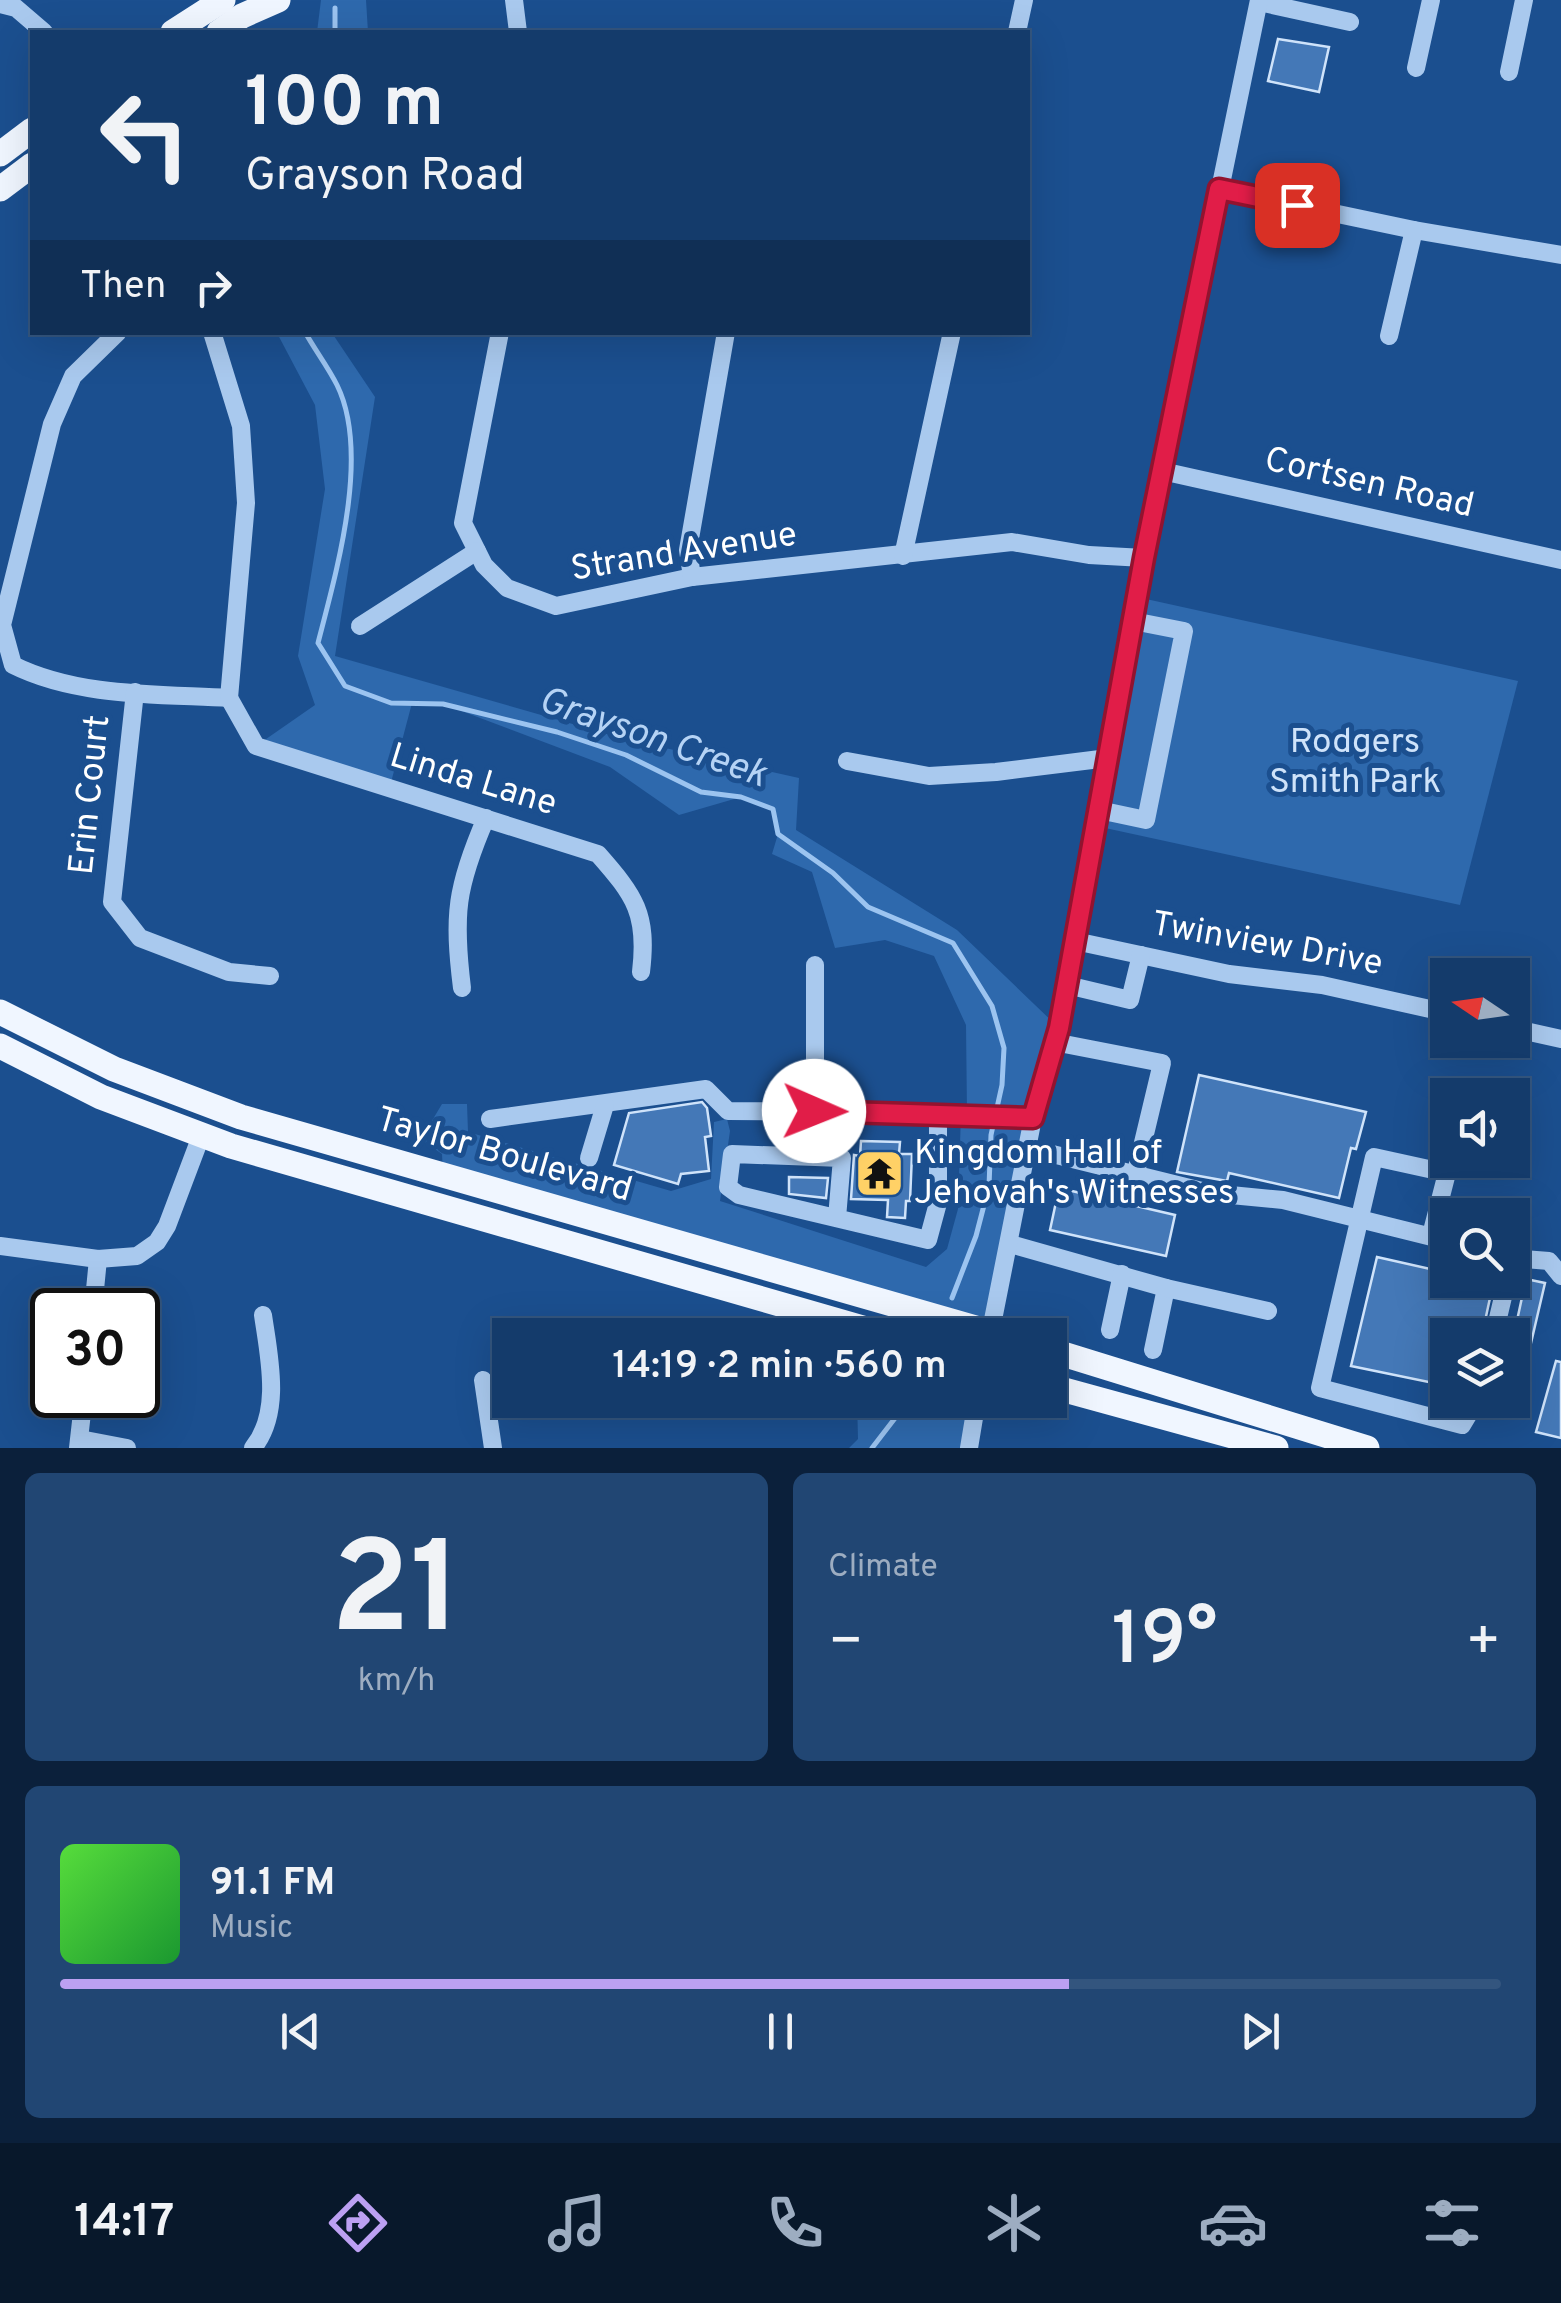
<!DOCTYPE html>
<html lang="en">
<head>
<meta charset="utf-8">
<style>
	:root { --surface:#143b6b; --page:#214673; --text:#f1f3f6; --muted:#9dadc1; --line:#33557e; --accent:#bca0f2 }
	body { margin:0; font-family:Overpass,sans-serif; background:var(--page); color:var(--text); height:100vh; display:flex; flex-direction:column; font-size:38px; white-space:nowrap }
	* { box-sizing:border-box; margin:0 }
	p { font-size:32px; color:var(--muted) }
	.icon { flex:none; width:55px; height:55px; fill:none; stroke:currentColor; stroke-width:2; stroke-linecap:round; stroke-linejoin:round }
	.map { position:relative; height:1448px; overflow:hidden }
	.side { display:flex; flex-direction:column; gap:25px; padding:25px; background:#0b203b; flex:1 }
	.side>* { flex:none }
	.hud { position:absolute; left:30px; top:30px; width:1000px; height:305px; border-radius:0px; box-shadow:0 10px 40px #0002,0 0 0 2px var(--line); background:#143b6b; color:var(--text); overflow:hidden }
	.needle { width:65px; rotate:283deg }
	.controls { position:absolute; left:1430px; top:958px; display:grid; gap:20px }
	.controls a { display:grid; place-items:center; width:100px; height:100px; border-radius:0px; background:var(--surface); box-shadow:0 10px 40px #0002,0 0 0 2px var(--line); font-size:50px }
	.speed { position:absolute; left:30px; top:1288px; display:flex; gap:20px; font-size:50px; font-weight:700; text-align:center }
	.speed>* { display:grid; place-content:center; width:130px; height:130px; border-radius:50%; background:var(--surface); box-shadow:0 10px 40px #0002,0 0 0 2px var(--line); line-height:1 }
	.speed .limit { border:5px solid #111; border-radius:15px; background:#fff; color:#111 }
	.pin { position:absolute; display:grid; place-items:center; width:85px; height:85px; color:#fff; margin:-42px; border-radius:20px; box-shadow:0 5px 15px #0006 }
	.me { position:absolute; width:110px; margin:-55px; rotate:91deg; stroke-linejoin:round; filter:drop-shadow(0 0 8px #0008) }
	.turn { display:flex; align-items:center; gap:35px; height:210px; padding:0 50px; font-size:45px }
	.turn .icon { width:130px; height:130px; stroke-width:2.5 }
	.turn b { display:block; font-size:70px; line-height:85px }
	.then { display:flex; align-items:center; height:95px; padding:0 50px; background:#0003; gap:20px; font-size:38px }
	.big { font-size:75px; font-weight:600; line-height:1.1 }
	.side .card { flex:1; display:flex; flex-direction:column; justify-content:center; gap:15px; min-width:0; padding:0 35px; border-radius:15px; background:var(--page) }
	.side .dial { align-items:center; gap:0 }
	.dial b { font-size:130px; line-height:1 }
	.song { display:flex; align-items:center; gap:30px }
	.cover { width:120px; height:120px; border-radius:15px; background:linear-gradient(135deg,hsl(110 70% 55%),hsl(130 70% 35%)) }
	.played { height:10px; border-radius:5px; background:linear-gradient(90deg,var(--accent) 70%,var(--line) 70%) }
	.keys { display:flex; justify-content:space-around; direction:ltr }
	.heat { display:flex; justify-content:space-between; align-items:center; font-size:55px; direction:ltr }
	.side .tiles { flex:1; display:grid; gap:25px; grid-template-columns:1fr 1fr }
	.card:last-child { grid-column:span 2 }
	.trip { position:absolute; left:492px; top:1318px; width:575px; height:100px; border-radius:0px; background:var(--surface); box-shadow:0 10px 40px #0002,0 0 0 2px var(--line); font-weight:600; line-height:100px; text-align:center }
	.dock { display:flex; height:160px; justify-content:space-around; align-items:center; background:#08182b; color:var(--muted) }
	.dock .icon { width:70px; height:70px }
	.dock .selected { color:var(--accent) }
	.dock b { font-size:45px; color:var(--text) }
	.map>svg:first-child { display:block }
	.green { fill:#2e69ad }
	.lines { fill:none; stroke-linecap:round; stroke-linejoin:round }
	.stream { stroke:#9cc4f0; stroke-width:5 }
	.building { fill:#4478b7; stroke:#cfe3fa; stroke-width:2.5 }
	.minor { stroke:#a9c9ee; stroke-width:18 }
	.major { stroke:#f0f6ff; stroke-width:25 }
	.route-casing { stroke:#92132f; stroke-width:25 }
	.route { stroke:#e11d48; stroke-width:18 }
	.labels { text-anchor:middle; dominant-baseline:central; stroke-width:10; stroke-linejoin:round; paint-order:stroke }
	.street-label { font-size:35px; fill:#fff; stroke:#1b4f8f }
	.park-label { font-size:35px; fill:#cfe3fa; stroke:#1b4f8f }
	.poi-label { font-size:35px; fill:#fff; stroke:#1b4f8f; text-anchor:start }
	.water-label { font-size:38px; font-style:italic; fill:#b5d3f5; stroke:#1b4f8f }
</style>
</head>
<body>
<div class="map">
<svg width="1561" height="1448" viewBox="0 0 1561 1448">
	<rect width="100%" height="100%" fill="#1b4f8f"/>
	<g class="green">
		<path d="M321,0H366L368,32H317Z"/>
		<path d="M277,333H332L375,397L335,656L625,739L799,778L796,830L957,930L1059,1028L991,1332L443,1175L442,1154L421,1139L442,1104H467L468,1132L671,1191L711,1179L714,1122L727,1119L730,1131L720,1201L926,1267L947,1249L958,1209L961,1113H967L966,1025L934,956L885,940L835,948L812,872L772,854L778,834L773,808L741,797L679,815L610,767L443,704L412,703L389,790L256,746L315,705L298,656L325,489L315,405Z"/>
		<path d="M1137,597L1518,681L1460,905L1096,826Z"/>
		<path d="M857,1400H977L969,1448H849L858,1439Z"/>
	</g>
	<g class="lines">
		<g class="stream">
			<path d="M335,32V8"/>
			<path d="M305,332C315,350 328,367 337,385C371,454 336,573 318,643L345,686L391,703L443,704L557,732L626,755L701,792L741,797L773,809L778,834L833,873L868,907L953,943L992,1006L1004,1048L1002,1085L991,1135L989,1186L976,1236L952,1298"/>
			<path d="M872,1448L909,1400"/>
		</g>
	</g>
	<g class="building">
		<path d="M1278,39L1329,47L1319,92L1268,81Z"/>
		<path d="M1199,1075L1366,1112L1356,1149L1351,1148L1339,1198L1229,1173L1227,1181L1177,1172Z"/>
		<path d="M702,1102L707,1108L711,1136L705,1137L709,1171L681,1174L678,1184L614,1165L629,1113Z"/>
		<path d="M861,1141L900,1142L899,1154H912L910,1201H906L905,1218L887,1217L888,1200L851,1199L854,1155L860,1156Z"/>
		<path d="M789,1177L828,1178L826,1198L789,1194Z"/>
		<path d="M1059,1188L1175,1215L1166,1256L1050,1230Z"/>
		<path d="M1377,1257L1448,1273V1280L1493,1284L1482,1335H1448V1386L1351,1366Z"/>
		<path d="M1526,1279L1545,1283L1531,1343L1513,1339Z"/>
		<path d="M1556,1361L1561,1362V1438L1536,1432Z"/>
	</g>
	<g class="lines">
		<g class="minor">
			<path d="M514,0L518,32"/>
			<path d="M1259,2L1350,22"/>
			<path d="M0,4L16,8L44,32"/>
			<path d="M1017,32L1024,0"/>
			<path d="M1416,68L1431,0"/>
			<path d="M1509,72L1524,0"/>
			<path d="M1219,189L1414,230L1561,255"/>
			<path d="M118,332L73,376L52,424L2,625L13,665C77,697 158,694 229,698L246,503L241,426L212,332"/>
			<path d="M500,332L463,523L484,565L507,588L556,606L692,577L1012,542L1089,555L1144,558"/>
			<path d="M1389,336L1414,230"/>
			<path d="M1162,471L1561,560"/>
			<path d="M903,556L952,332"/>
			<path d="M692,577L688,550L726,332"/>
			<path d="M360,626L477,551"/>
			<path d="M135,692L112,902L140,938L229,972L270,976"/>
			<path d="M229,698L256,746L598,854C635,896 648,914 641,972"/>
			<path d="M847,761L929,776L996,772L1108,758"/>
			<path d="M1099,810L1146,820L1184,631L1133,621"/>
			<path d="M1075,941L1229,974L1322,985L1448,1013"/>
			<path d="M815,965V1111"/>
			<path d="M1067,985L1130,1000L1141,955"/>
			<path d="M462,988C453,915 456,887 486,818"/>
			<path d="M1512,1028L1561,1039"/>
			<path d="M1054,1042L1162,1063L1135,1176"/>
			<path d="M490,1119L706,1089L728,1111L961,1113L1033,1118"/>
			<path d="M1028,1148L1210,1193L1283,1200L1448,1241"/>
			<path d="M589,1158L605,1105"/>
			<path d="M837,1218L842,1158L732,1154L728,1187L739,1195L928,1240L938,1203V1113"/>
			<path d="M1431,1235L1447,1173L1374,1157L1320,1388L1462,1425L1477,1400"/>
			<path d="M1010,1244L1166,1288L1153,1350"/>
			<path d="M0,1246L98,1259L137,1256L157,1242L167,1226L201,1136"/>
			<path d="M1512,1258L1549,1261L1561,1276"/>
			<path d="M1166,1288L1268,1311"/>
			<path d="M93,1310L98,1259"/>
			<path d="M1110,1330L1122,1274"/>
			<path d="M990,1335L1033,1118L1059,1028L1144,558L1259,0"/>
			<path d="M1494,1335L1507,1280"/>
			<path d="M483,1380L493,1448"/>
			<path d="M80,1439L127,1448"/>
			<path d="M78,1448L84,1395"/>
			<path d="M253,1448C282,1412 269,1357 263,1315"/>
			<path d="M969,1448L977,1400"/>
		</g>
		<g class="major">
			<path d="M173,32L223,0"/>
			<path d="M219,32L242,16L278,0"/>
			<path d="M0,154L32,130"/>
			<path d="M0,189L32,165"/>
			<path d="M0,1012L114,1069L241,1117L1000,1335"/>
			<path d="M0,1046L101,1097L231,1146L887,1335"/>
			<path d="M1050,1350L1367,1448"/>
			<path d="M1050,1386L1276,1448"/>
		</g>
	</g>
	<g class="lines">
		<defs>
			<path id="route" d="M814,1111L1033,1118L1059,1028L1144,558L1219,189L1297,205"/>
		</defs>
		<use href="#route" class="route-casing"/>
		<use href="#route" class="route"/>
	</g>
	<defs>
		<symbol id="temple-square" viewBox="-11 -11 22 22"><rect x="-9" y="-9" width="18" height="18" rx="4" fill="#ffd166" stroke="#1b4f8f"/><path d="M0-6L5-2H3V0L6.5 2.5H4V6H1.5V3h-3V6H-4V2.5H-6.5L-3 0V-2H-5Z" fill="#111"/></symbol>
	</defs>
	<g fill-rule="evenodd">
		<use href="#temple-square" x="852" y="1146" width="55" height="55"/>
	</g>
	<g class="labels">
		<g class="street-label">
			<text transform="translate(1369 484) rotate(13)">Cortsen Road</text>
			<text transform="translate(684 553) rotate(-9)">Strand Avenue</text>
			<text transform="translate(473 781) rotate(17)">Linda Lane</text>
			<text transform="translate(91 795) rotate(-84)">Erin Court</text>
			<text transform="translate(1267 945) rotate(10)">Twinview Drive</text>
			<text transform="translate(504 1156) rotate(16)">Taylor Boulevard</text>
		</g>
		<g class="park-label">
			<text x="1355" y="743">Rodgers<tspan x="1355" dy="40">Smith Park</tspan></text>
		</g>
		<g class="poi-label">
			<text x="914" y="1154">Kingdom Hall of<tspan x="914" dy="40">Jehovah's Witnesses</tspan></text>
		</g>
		<g class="water-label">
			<text transform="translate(652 739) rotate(19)">Grayson Creek</text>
		</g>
	</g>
</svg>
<div class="controls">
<a><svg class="needle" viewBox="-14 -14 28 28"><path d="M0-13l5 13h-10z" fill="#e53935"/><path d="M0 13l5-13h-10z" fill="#9dadc1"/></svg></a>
<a><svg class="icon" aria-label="sound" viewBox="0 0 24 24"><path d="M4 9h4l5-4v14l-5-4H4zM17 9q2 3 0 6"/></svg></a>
<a><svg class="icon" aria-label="search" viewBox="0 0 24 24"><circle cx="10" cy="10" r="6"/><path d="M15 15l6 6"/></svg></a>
<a><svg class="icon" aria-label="layers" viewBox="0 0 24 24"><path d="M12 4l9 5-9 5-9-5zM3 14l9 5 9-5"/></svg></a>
</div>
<div class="speed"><div class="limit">30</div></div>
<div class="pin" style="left:1297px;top:205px;background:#d93025"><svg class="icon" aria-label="arrive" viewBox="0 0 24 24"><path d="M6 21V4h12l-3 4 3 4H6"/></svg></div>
<svg class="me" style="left:814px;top:1111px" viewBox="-20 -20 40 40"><circle r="19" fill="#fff"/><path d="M0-13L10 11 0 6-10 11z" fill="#e11d48"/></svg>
<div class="trip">14:19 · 2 min · 560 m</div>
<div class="hud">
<div class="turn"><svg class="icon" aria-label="left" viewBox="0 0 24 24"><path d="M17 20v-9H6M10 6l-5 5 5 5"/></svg><div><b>100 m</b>Grayson Road</div></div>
<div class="then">Then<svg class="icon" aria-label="right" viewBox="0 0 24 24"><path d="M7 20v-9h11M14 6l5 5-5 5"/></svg></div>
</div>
</div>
<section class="side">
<div class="tiles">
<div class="card dial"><b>21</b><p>km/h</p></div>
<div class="card"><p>Climate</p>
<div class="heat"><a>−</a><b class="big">19°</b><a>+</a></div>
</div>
<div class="card">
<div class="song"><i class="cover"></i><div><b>91.1 FM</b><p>Music</p></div></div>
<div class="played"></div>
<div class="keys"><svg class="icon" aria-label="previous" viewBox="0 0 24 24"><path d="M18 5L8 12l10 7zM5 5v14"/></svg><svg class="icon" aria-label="pause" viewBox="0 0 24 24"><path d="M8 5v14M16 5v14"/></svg><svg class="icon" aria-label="next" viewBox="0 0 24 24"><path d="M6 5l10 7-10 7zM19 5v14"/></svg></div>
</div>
</div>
</section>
<nav class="dock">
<b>14:17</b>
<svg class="icon selected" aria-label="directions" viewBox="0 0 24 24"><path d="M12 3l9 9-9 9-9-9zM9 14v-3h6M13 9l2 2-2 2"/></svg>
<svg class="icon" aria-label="music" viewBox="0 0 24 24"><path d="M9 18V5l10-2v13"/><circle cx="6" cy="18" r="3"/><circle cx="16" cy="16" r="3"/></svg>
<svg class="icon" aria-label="phone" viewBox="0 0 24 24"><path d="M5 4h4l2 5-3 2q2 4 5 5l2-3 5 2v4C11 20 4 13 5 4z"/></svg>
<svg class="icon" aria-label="climate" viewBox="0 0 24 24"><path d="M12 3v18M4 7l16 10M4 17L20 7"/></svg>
<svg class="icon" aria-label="car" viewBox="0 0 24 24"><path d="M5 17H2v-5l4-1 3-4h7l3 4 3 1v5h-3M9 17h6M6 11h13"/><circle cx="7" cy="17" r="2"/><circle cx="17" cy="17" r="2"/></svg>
<svg class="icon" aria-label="filters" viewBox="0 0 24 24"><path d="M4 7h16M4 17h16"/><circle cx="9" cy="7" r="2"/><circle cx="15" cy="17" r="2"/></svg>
</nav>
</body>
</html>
